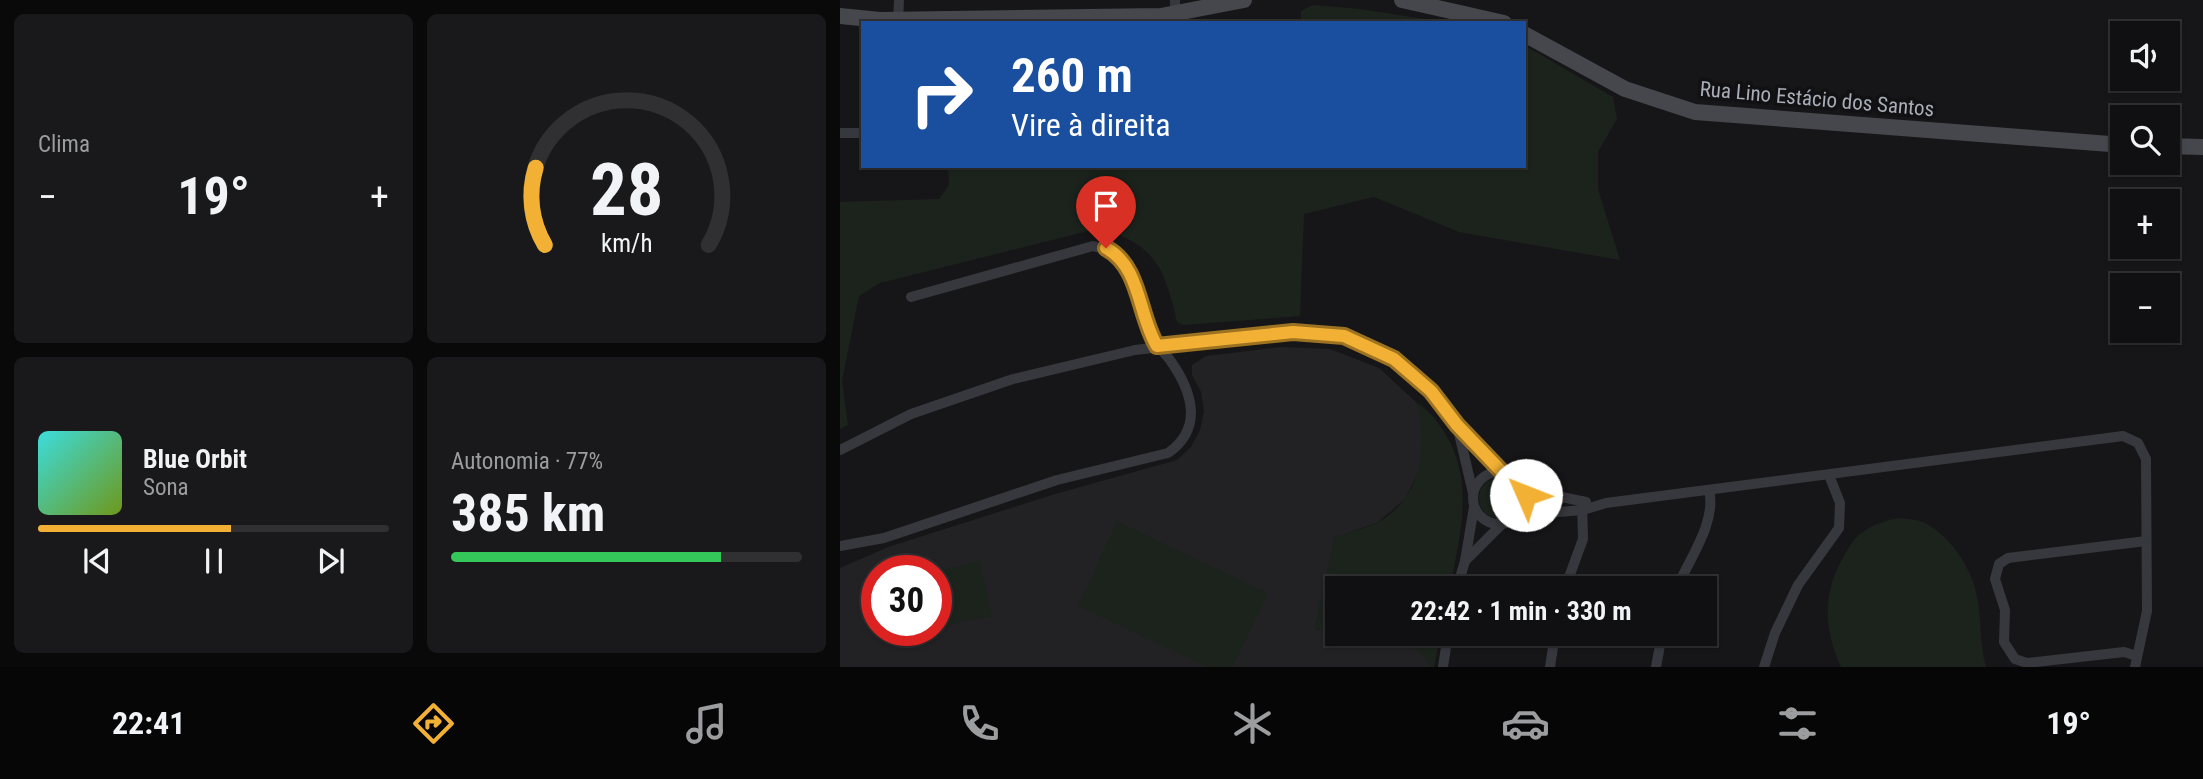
<!DOCTYPE html>
<html lang="pt">
<head>
<meta charset="utf-8">
<style>
	:root { --surface:#101012; --page:#19191b; --text:#f1f3f6; --muted:#9c9d9f; --line:#303032; --accent:#f2b134 }
	body { margin:0; font-family:"Roboto Condensed",sans-serif; background:var(--page); color:var(--text); height:100vh; display:flex; flex-direction:column; font-size:26px; white-space:nowrap }
	* { box-sizing:border-box; margin:0 }
	p { font-size:23px; color:var(--muted) }
	.icon { flex:none; width:38px; height:38px; fill:none; stroke:currentColor; stroke-width:2; stroke-linecap:round; stroke-linejoin:round }
	.map { position:relative; flex:1; overflow:hidden }
	.side { display:flex; flex-direction:column; gap:14px; padding:14px; background:#09090a; width:840px }
	.side>* { flex:none }
	.banner { position:absolute; left:21px; top:21px; width:665px; height:147px; border-radius:0px; box-shadow:0 2px 5px #0004,0 0 0 2px var(--line); background:#1a4fa0; color:#fff; overflow:hidden }
	.buttons { position:absolute; left:1270px; top:21px; display:grid; gap:14px }
	.buttons a { display:grid; place-items:center; width:70px; height:70px; border-radius:0px; background:var(--surface); box-shadow:0 2px 5px #0004,0 0 0 2px var(--line); font-size:35px }
	.speed { position:absolute; left:21px; top:555px; display:flex; gap:14px; font-size:35px; font-weight:700; text-align:center }
	.speed>* { display:grid; place-content:center; width:91px; height:91px; border-radius:50%; background:var(--surface); box-shadow:0 2px 5px #0004,0 0 0 2px var(--line); line-height:1 }
	.speed .limit { border:10px solid #d22; background:#fff; color:#111 }
	.pin { position:absolute; display:grid; place-items:center; width:60px; height:60px; color:#fff; margin:-72px -30px; border-radius:50% 50% 50% 0; rotate:-45deg; box-shadow:0 0 7px #0007 }
	.pin .icon { rotate:45deg }
	.me { position:absolute; width:77px; margin:-38px; rotate:314deg; stroke-linejoin:round; filter:drop-shadow(0 0 5px #0008) }
	.turn { display:flex; align-items:center; gap:24px; height:147px; padding:0 35px; font-size:32px }
	.turn .icon { width:91px; height:91px; stroke-width:2.5 }
	.turn b { display:block; font-size:49px; line-height:60px }
	.big { font-size:52px; font-weight:700; line-height:1.1 }
	.side .widget { flex:1; display:flex; flex-direction:column; justify-content:center; gap:10px; min-width:0; padding:0 24px; border-radius:10px; background:var(--page) }
	.side .dial { align-items:center; gap:0 }
	.dial svg { height:182px; overflow:visible; fill:none; stroke:var(--line); stroke-width:7; stroke-linecap:round; text-anchor:middle }
	.dial text { fill:var(--text); stroke:none }
	.song { display:flex; align-items:center; gap:21px }
	.cover { width:84px; height:84px; border-radius:10px; background:linear-gradient(135deg,hsl(180 70% 55%),hsl(80 70% 35%)) }
	.played { height:7px; border-radius:4px; background:linear-gradient(90deg,var(--accent) 55%,var(--line) 55%) }
	.keys { display:flex; justify-content:space-around; direction:ltr }
	.heat { display:flex; justify-content:space-between; align-items:center; font-size:38px; direction:ltr }
	.charge { height:10px; border-radius:5px; background:linear-gradient(90deg,#34c759 77%,var(--line) 0) }
	.side .tiles { flex:1; display:grid; gap:14px; grid-template-columns:repeat(2,1fr) }
	.trip { position:absolute; left:485px; top:576px; width:392px; height:70px; border-radius:0px; background:var(--surface); box-shadow:0 2px 5px #0004,0 0 0 2px var(--line); font-weight:700; line-height:70px; text-align:center }
	.dock { display:flex; height:112px; justify-content:space-around; align-items:center; background:#060607; color:var(--muted) }
	.dock .icon { width:49px; height:49px }
	.dock .on { color:var(--accent) }
	.dock b { font-size:32px; color:var(--text) }
	main { display:flex; flex:1; min-height:0 }
	.map>svg:first-child { display:block }
	.built { fill:#222225; fill-rule:evenodd }
	.green { fill:#1c231d }
	.lines { fill:none; stroke-linecap:round; stroke-linejoin:round }
	.minor { stroke:#37383d; stroke-width:10 }
	.secondary { stroke:#45474d; stroke-width:16 }
	.route-casing { stroke:#9d7322; stroke-width:18 }
	.route { stroke:#f2b134; stroke-width:12 }
	.labels { text-anchor:middle; dominant-baseline:central; stroke-width:7; stroke-linejoin:round; paint-order:stroke }
	.street-label { font-size:21px; fill:#a8adb8; stroke:#111113 }
</style>
</head>
<body>
<main>
<section class="side">
<div class="tiles">
<div class="widget"><p>Clima</p>
<div class="heat"><a>−</a><b class="big">19°</b><a>+</a></div>
</div>
<div class="widget dial"><svg viewBox="0 0 100 80">
<path d="M14 69A42 42 0 1 1 86 69"/>
<path d="M14 69A42 42 0 0 1 10 35" stroke="#f2b134"/>
<text x="50" y="56" font-size="32" font-weight="700">28</text>
<text x="50" y="72" font-size="11">km/h</text>
</svg></div>
<div class="widget">
<div class="song"><i class="cover"></i><div><b>Blue Orbit</b><p>Sona</p></div></div>
<div class="played"></div>
<div class="keys"><svg class="icon" aria-label="previous" viewBox="0 0 24 24"><path d="M18 5L8 12l10 7zM5 5v14"/></svg><svg class="icon" aria-label="pause" viewBox="0 0 24 24"><path d="M8 5v14M16 5v14"/></svg><svg class="icon" aria-label="next" viewBox="0 0 24 24"><path d="M6 5l10 7-10 7zM19 5v14"/></svg></div>
</div>
<div class="widget"><p>Autonomia · 77%</p><b class="big">385 km</b><div class="charge"></div></div>
</div>
</section>
<div class="map">
<svg width="1363" height="667" viewBox="0 0 1363 667">
	<rect width="100%" height="100%" fill="#161618"/>
	<path class="built" d="M441,347L490,349L539,368L577,403L584,427L583,462L565,499L537,523L495,537L475,629L569,642L582,652L591,667H0V568L48,547L215,494L337,460L351,447L360,430L364,411L361,392L352,375V365L366,356ZM37,570H96V630H37Z"/>
	<g class="green">
		<path d="M473,5L520,9L610,23H461V11Z"/>
		<path d="M684,45L773,97L777,119L758,152V189L780,260L619,232L534,197L464,214L460,316L343,325L337,322C325,269 314,240 256,229L40,283L19,296L2,381L8,425L0,429V202L99,199L109,185L108,166H684Z"/>
		<path d="M577,403C589,410 595,419 603,430C636,481 620,533 610,588H497V632L475,629L495,536C508,532 524,529 537,523C581,499 589,447 577,403Z"/>
		<circle cx="659" cy="498" r="20"/>
		<path d="M1058,518C1067,519 1077,519 1085,523C1111,537 1132,568 1137,597C1142,620 1139,643 1146,667H1001C984,629 982,594 1003,558C1008,549 1014,537 1023,532C1033,524 1046,521 1058,518Z"/>
		<path d="M277,521L428,593L393,667H367L238,606Z"/>
		<path d="M140,561L152,616L96,628V571Z"/>
		<path d="M509,634H601L594,667H591C572,634 543,638 509,634Z"/>
	</g>
	<g class="lines">
		<g class="minor">
			<path d="M58,23L59,0"/>
			<path d="M335,23V0"/>
			<path d="M0,133H23"/>
			<path d="M617,425L633,493"/>
			<path d="M0,450L71,414L173,379L295,350L453,332L504,336L554,359L591,391L617,425L662,472"/>
			<circle cx="659" cy="498" r="26"/>
			<path d="M680,481L702,493L746,502"/>
			<path d="M680,515L743,510L766,503L1283,436L1298,443L1306,459L1307,611L1295,667"/>
			<path d="M0,546L44,538L217,480L328,453C364,428 352,391 330,360C323,351 315,344 310,334C292,299 302,255 253,246L71,297"/>
			<path d="M625,561L661,525"/>
			<path d="M617,588L625,561L634,507"/>
			<path d="M725,588L743,539L742,501"/>
			<path d="M837,588C849,559 877,522 869,490"/>
			<path d="M1297,656L1284,652L1187,663L1175,659L1164,642L1165,610L1155,579L1159,564L1168,558L1306,541"/>
			<path d="M603,667L608,634"/>
			<path d="M710,667L715,634"/>
			<path d="M816,667L822,634"/>
			<path d="M924,667L935,633L958,585L999,528L1000,503L989,475"/>
		</g>
		<g class="secondary">
			<path d="M562,0L664,23"/>
			<path d="M0,16L40,20L321,16L404,0"/>
			<path d="M684,34L785,89L855,112L1283,145"/>
			<path d="M1328,146L1363,147"/>
		</g>
	</g>
	<g class="lines">
		<defs>
			<path id="route" d="M266,248C301,267 298,315 317,346L453,332L504,336L554,359L591,391L617,425L662,472L680,481L686,495"/>
		</defs>
		<use href="#route" class="route-casing"/>
		<use href="#route" class="route"/>
	</g>
	<g class="labels">
		<g class="street-label">
			<text transform="translate(977 99) rotate(5)">Rua Lino Estácio dos Santos</text>
		</g>
	</g>
</svg>
<div class="buttons">
<a><svg class="icon" aria-label="sound" viewBox="0 0 24 24"><path d="M4 9h4l5-4v14l-5-4H4zM17 9q2 3 0 6"/></svg></a>
<a><svg class="icon" aria-label="search" viewBox="0 0 24 24"><circle cx="10" cy="10" r="6"/><path d="M15 15l6 6"/></svg></a>
<a>+</a>
<a>−</a>
</div>
<div class="speed"><div class="limit">30</div></div>
<div class="pin" style="left:266px;top:248px;background:#d93025"><svg class="icon" aria-label="arrive" viewBox="0 0 24 24"><path d="M6 21V4h12l-3 4 3 4H6"/></svg></div>
<svg class="me" style="left:686px;top:495px" viewBox="-20 -20 40 40"><circle r="19" fill="#fff"/><path d="M0-13L10 11 0 6-10 11z" fill="#f2b134"/></svg>
<div class="trip">22:42 · 1 min · 330 m</div>
<div class="banner">
<div class="turn"><svg class="icon" aria-label="right" viewBox="0 0 24 24"><path d="M7 20v-9h11M14 6l5 5-5 5"/></svg><div><b>260 m</b>Vire à direita</div></div>
</div>
</div>
</main>
<nav class="dock">
<b>22:41</b>
<svg class="icon on" aria-label="directions" viewBox="0 0 24 24"><path d="M12 3l9 9-9 9-9-9zM9 14v-3h6M13 9l2 2-2 2"/></svg>
<svg class="icon" aria-label="music" viewBox="0 0 24 24"><path d="M9 18V5l10-2v13"/><circle cx="6" cy="18" r="3"/><circle cx="16" cy="16" r="3"/></svg>
<svg class="icon" aria-label="phone" viewBox="0 0 24 24"><path d="M5 4h4l2 5-3 2q2 4 5 5l2-3 5 2v4C11 20 4 13 5 4z"/></svg>
<svg class="icon" aria-label="climate" viewBox="0 0 24 24"><path d="M12 3v18M4 7l16 10M4 17L20 7"/></svg>
<svg class="icon" aria-label="car" viewBox="0 0 24 24"><path d="M5 17H2v-5l4-1 3-4h7l3 4 3 1v5h-3M9 17h6M6 11h13"/><circle cx="7" cy="17" r="2"/><circle cx="17" cy="17" r="2"/></svg>
<svg class="icon" aria-label="filters" viewBox="0 0 24 24"><path d="M4 7h16M4 17h16"/><circle cx="9" cy="7" r="2"/><circle cx="15" cy="17" r="2"/></svg>
<b>19°</b>
</nav>
</body>
</html>
